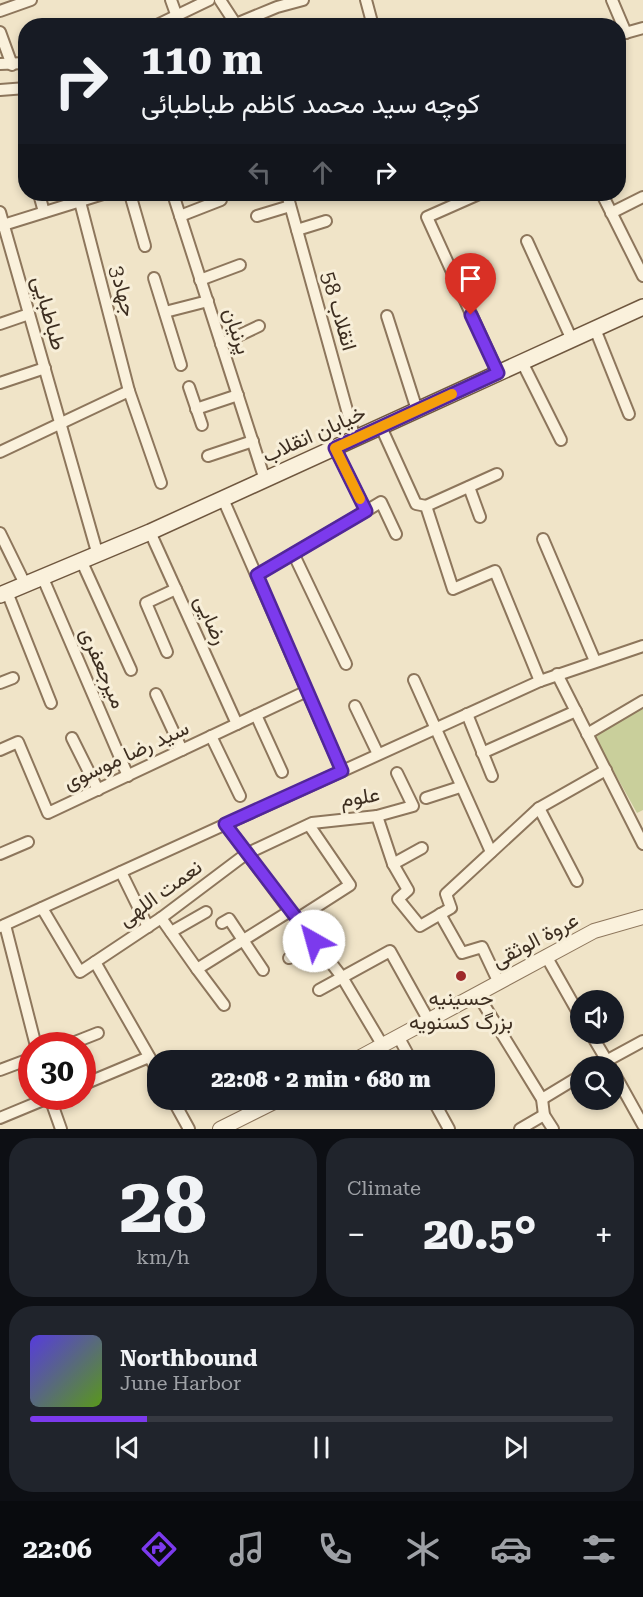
<!DOCTYPE html>
<html lang="en">
<head>
<meta charset="utf-8">
<style>
	:root { --surface:#171b24; --page:#20242c; --text:#f1f3f6; --muted:#9ea1a6; --line:#363941; --accent:#7c3aed }
	body { margin:0; font-family:"Roboto Serif",Vazirmatn,serif; background:var(--page); color:var(--text); height:100vh; display:flex; flex-direction:column; font-size:22px; white-space:nowrap }
	* { box-sizing:border-box; margin:0 }
	p { font-size:20px; color:var(--muted) }
	.icon { flex:none; width:33px; height:33px; fill:none; stroke:currentColor; stroke-width:2; stroke-linecap:round; stroke-linejoin:round }
	.map { position:relative; height:1129px; overflow:hidden }
	.side { display:flex; flex-direction:column; gap:9px; padding:9px; background:#0d0f14; flex:1 }
	.side>* { flex:none }
	.guide { position:absolute; left:18px; top:18px; width:608px; height:183px; border-radius:24px; box-shadow:0 3px 9px #0003; background:#171b24; color:var(--text); overflow:hidden }
	.fabs { position:absolute; left:570px; top:990px; display:grid; gap:12px }
	.fabs a { display:grid; place-items:center; width:54px; height:54px; border-radius:50%; background:var(--surface); box-shadow:0 3px 9px #0003; font-size:30px }
	.speed { position:absolute; left:18px; top:1032px; display:flex; gap:12px; font-size:30px; font-weight:700; text-align:center }
	.speed>* { display:grid; place-content:center; width:78px; height:78px; border-radius:50%; background:var(--surface); box-shadow:0 3px 9px #0003; line-height:1 }
	.speed .limit { border:9px solid #d22; background:#fff; color:#111 }
	.pin { position:absolute; display:grid; place-items:center; width:51px; height:51px; color:#fff; margin:-62px -26px; border-radius:50% 50% 50% 0; rotate:-45deg; box-shadow:0 0 6px #0007 }
	.pin .icon { rotate:45deg }
	.me { position:absolute; width:66px; margin:-33px; rotate:322deg; stroke-linejoin:round; filter:drop-shadow(0 0 4px #0008) }
	.turn { display:flex; align-items:center; gap:21px; height:126px; padding:0 24px; font-size:27px }
	.turn .icon { width:78px; height:78px; stroke-width:2.5 }
	.turn b { display:block; font-size:42px; line-height:51px }
	.lanes { display:flex; align-items:center; height:57px; padding:0 24px; background:#0003; justify-content:center; gap:30px; direction:ltr }
	.lanes .off { opacity:.35 }
	.big { font-size:45px; font-weight:800; line-height:1.1 }
	.side .widget { flex:1; display:flex; flex-direction:column; justify-content:center; gap:9px; min-width:0; padding:0 21px; border-radius:24px; background:var(--page) }
	.side .dial { align-items:center; gap:0 }
	.dial b { font-size:78px; line-height:1 }
	.song { display:flex; align-items:center; gap:18px }
	.cover { width:72px; height:72px; border-radius:9px; background:linear-gradient(135deg,hsl(250 70% 55%),hsl(90 70% 35%)) }
	.played { height:6px; border-radius:3px; background:linear-gradient(90deg,var(--accent) 20%,var(--line) 20%) }
	.keys { display:flex; justify-content:space-around; direction:ltr }
	.heat { display:flex; justify-content:space-between; align-items:center; font-size:33px; direction:ltr }
	.side .tiles { flex:1; display:grid; gap:9px; grid-template-columns:1fr 1fr }
	.widget:last-child { grid-column:span 2 }
	.trip { position:absolute; left:147px; top:1050px; width:348px; height:60px; border-radius:24px; background:var(--surface); box-shadow:0 3px 9px #0003; font-weight:800; line-height:60px; text-align:center }
	.dock { display:flex; height:96px; justify-content:space-around; align-items:center; background:#090b0e; color:var(--muted) }
	.dock .icon { width:42px; height:42px }
	.dock .selected { color:var(--accent) }
	.dock b { font-size:27px; color:var(--text) }
	.map>svg:first-child { display:block }
	.green { fill:#c9cf9b }
	.building { fill:#cf9f7d }
	.lines { fill:none; stroke-linecap:round; stroke-linejoin:round }
	.minor-casing { stroke:#8d765c; stroke-width:14 }
	.tertiary-casing { stroke:#8d765c; stroke-width:16 }
	.secondary-casing { stroke:#6f573f; stroke-width:18 }
	.minor { stroke:#faf1dc; stroke-width:10 }
	.tertiary { stroke:#faf1dc; stroke-width:14 }
	.secondary { stroke:#faf1dc; stroke-width:15 }
	.route-casing { stroke:#51269a; stroke-width:15 }
	.route { stroke:#7c3aed; stroke-width:10 }
	.slow { stroke:#f59e0b; stroke-width:10 }
	.poi-dot { fill:#9e2a2b; stroke:#f7eed8; stroke-width:2 }
	.labels { text-anchor:middle; dominant-baseline:central; stroke-width:6; stroke-linejoin:round; paint-order:stroke }
	.street-label { font-size:21px; fill:#3d2e20; stroke:#f7eed8 }
	.poi-label { font-size:21px; fill:#3d2e20; stroke:#f7eed8 }
</style>
</head>
<body>
<div class="map">
<svg width="643" height="1129" viewBox="0 0 643 1129">
	<rect width="100%" height="100%" fill="#f0e4c8"/>
	<path class="green" d="M643,708V810L637,813L594,736Z"/>
	<path class="building" d="M239,1100H258L243,1107Z"/>
	<g class="lines">
		<defs>
			<g id="minor">
				<path d="M171,0L176,14"/>
				<path d="M220,0L237,26"/>
				<path d="M366,0L373,26"/>
				<path d="M612,0L626,33"/>
				<path d="M0,11L31,0"/>
				<path d="M155,26L209,0"/>
				<path d="M231,26L277,7L303,0"/>
				<path d="M0,32L12,65"/>
				<path d="M618,35L643,28"/>
				<path d="M0,64L26,63"/>
				<path d="M0,90L26,88"/>
				<path d="M39,194L44,212"/>
				<path d="M78,194L129,391L161,483"/>
				<path d="M130,194L145,246"/>
				<path d="M173,194L265,480"/>
				<path d="M287,194L355,439"/>
				<path d="M479,194L427,217L498,373"/>
				<path d="M602,194L643,276"/>
				<path d="M0,212L97,552"/>
				<path d="M611,213L643,197"/>
				<path d="M180,216L221,200"/>
				<path d="M257,216L290,206"/>
				<path d="M0,226L103,194"/>
				<path d="M297,230L326,221"/>
				<path d="M527,241L572,340"/>
				<path d="M154,278L181,365"/>
				<path d="M200,280L240,265"/>
				<path d="M165,312L208,301"/>
				<path d="M387,316L417,410"/>
				<path d="M0,324L29,314"/>
				<path d="M595,329L629,414"/>
				<path d="M221,344L259,326"/>
				<path d="M522,362L561,440"/>
				<path d="M0,383L45,368"/>
				<path d="M189,387L202,425"/>
				<path d="M196,409L238,395"/>
				<path d="M381,427L416,504L426,506L453,589L495,571L540,681"/>
				<path d="M0,452L129,391"/>
				<path d="M208,456L253,441"/>
				<path d="M469,487L480,517"/>
				<path d="M223,499L342,771"/>
				<path d="M426,506L497,474"/>
				<path d="M366,511L381,502L396,534"/>
				<path d="M150,532L237,724"/>
				<path d="M0,533L25,584"/>
				<path d="M543,539L595,661"/>
				<path d="M294,555L346,664"/>
				<path d="M81,560L131,670"/>
				<path d="M257,575L366,511L335,448"/>
				<path d="M42,576L128,776"/>
				<path d="M7,592L51,703"/>
				<path d="M167,652L146,603L176,589"/>
				<path d="M557,674L643,844"/>
				<path d="M414,680L491,852"/>
				<path d="M0,683L13,678"/>
				<path d="M156,694L182,750"/>
				<path d="M355,706L378,754"/>
				<path d="M467,714L492,776"/>
				<path d="M256,715L282,772"/>
				<path d="M587,734L643,701"/>
				<path d="M211,736L240,796"/>
				<path d="M72,738L98,790"/>
				<path d="M0,750L18,742L48,813L307,691"/>
				<path d="M482,753L576,711"/>
				<path d="M426,798L460,787"/>
				<path d="M539,808L577,881"/>
				<path d="M377,816L393,864L408,890L398,899L420,926L451,908L446,894L539,808L606,770"/>
				<path d="M309,825L350,885L297,919L342,977L383,1046"/>
				<path d="M0,854L28,842"/>
				<path d="M393,864L422,848"/>
				<path d="M121,872L148,927"/>
				<path d="M42,908L80,972L95,962L158,1072"/>
				<path d="M440,914L462,953L482,947L499,983"/>
				<path d="M161,918L197,969L290,911L225,824"/>
				<path d="M222,923L229,919L263,970"/>
				<path d="M5,925L36,1046"/>
				<path d="M0,927L540,681L643,646"/>
				<path d="M171,932L206,912"/>
				<path d="M546,956L580,1016"/>
				<path d="M289,958L314,941"/>
				<path d="M95,962L161,918L246,854L312,823L377,816L413,806L397,773"/>
				<path d="M197,969L224,1005"/>
				<path d="M319,990L390,951L429,1021"/>
				<path d="M478,995L542,1099L544,1115L553,1129"/>
				<path d="M591,1034L610,1066"/>
				<path d="M399,1038L411,1060"/>
				<path d="M65,1046L98,1033"/>
				<path d="M597,1066L643,1041"/>
				<path d="M0,1070L32,1058"/>
				<path d="M614,1073L643,1125"/>
				<path d="M82,1085L149,1057"/>
				<path d="M50,1098L61,1129"/>
				<path d="M542,1099L580,1076"/>
				<path d="M173,1100L189,1129"/>
				<path d="M433,1100L449,1129"/>
				<path d="M0,1118L53,1096"/>
				<path d="M520,1129L544,1115"/>
			</g>
			<g id="tertiary">
				<path d="M355,1060L594,931L643,917"/>
				<path d="M220,1129L278,1100"/>
			</g>
			<path id="secondary" d="M0,595L150,532L643,307"/>
		</defs>
		<use href="#minor" class="minor-casing"/>
		<use href="#tertiary" class="tertiary-casing"/>
		<use href="#secondary" class="secondary-casing"/>
		<use href="#minor" class="minor"/>
		<use href="#tertiary" class="tertiary"/>
		<use href="#secondary" class="secondary"/>
	</g>
	<g class="lines">
		<defs>
			<path id="route" d="M314,941L225,824L342,771L257,575L366,511L335,448L498,373L471,315"/>
		</defs>
		<use href="#route" class="route-casing"/>
		<use href="#route" class="route"/>
		<path class="slow" d="M360,499L335,448L452,394"/>
	</g>
	<circle class="poi-dot" cx="461" cy="976" r="6"/>
	<g class="labels">
		<g class="street-label">
			<text transform="translate(123 291) rotate(75)">جهاد3</text>
			<text transform="translate(339 311) rotate(74)">انقلاب 58</text>
			<text transform="translate(49 313) rotate(74)">طباطبایی</text>
			<text transform="translate(237 331) rotate(72)">پرنیان</text>
			<text transform="translate(314 434) rotate(-24)">خیابان انقلاب</text>
			<text transform="translate(211 620) rotate(66)">رضایی</text>
			<text transform="translate(103 668) rotate(67)">میرجعفری</text>
			<text transform="translate(126 755) rotate(-25)">سید رضا موسوی</text>
			<text transform="translate(360 797) rotate(-9)">علوم</text>
			<text transform="translate(160 893) rotate(-36)">نعمت اللهی</text>
			<text transform="translate(535 940) rotate(-28)">عروة الوثقی</text>
		</g>
		<g class="poi-label">
			<text x="461" y="998">حسینیه<tspan x="461" dy="24">بزرگ کسنویه</tspan></text>
		</g>
	</g>
</svg>
<div class="fabs">
<a><svg class="icon" aria-label="sound" viewBox="0 0 24 24"><path d="M4 9h4l5-4v14l-5-4H4zM17 9q2 3 0 6"/></svg></a>
<a><svg class="icon" aria-label="search" viewBox="0 0 24 24"><circle cx="10" cy="10" r="6"/><path d="M15 15l6 6"/></svg></a>
</div>
<div class="speed"><div class="limit">30</div></div>
<div class="pin" style="left:471px;top:315px;background:#d93025"><svg class="icon" aria-label="arrive" viewBox="0 0 24 24"><path d="M6 21V4h12l-3 4 3 4H6"/></svg></div>
<svg class="me" style="left:314px;top:941px" viewBox="-20 -20 40 40"><circle r="19" fill="#fff"/><path d="M0-13L10 11 0 6-10 11z" fill="#7c3aed"/></svg>
<div class="trip">22:08 · 2 min · 680 m</div>
<div class="guide">
<div class="turn"><svg class="icon" aria-label="right" viewBox="0 0 24 24"><path d="M7 20v-9h11M14 6l5 5-5 5"/></svg><div><b>110 m</b>کوچه سید محمد کاظم طباطبائی</div></div>
<div class="lanes"><svg class="icon off" aria-label="left" viewBox="0 0 24 24"><path d="M17 20v-9H6M10 6l-5 5 5 5"/></svg><svg class="icon off" aria-label="ahead" viewBox="0 0 24 24"><path d="M12 20V5M6 11l6-6 6 6"/></svg><svg class="icon" aria-label="right" viewBox="0 0 24 24"><path d="M7 20v-9h11M14 6l5 5-5 5"/></svg></div>
</div>
</div>
<section class="side">
<div class="tiles">
<div class="widget dial"><b>28</b><p>km/h</p></div>
<div class="widget"><p>Climate</p>
<div class="heat"><a>−</a><b class="big">20.5°</b><a>+</a></div>
</div>
<div class="widget">
<div class="song"><i class="cover"></i><div><b>Northbound</b><p>June Harbor</p></div></div>
<div class="played"></div>
<div class="keys"><svg class="icon" aria-label="previous" viewBox="0 0 24 24"><path d="M18 5L8 12l10 7zM5 5v14"/></svg><svg class="icon" aria-label="pause" viewBox="0 0 24 24"><path d="M8 5v14M16 5v14"/></svg><svg class="icon" aria-label="next" viewBox="0 0 24 24"><path d="M6 5l10 7-10 7zM19 5v14"/></svg></div>
</div>
</div>
</section>
<nav class="dock">
<b>22:06</b>
<svg class="icon selected" aria-label="directions" viewBox="0 0 24 24"><path d="M12 3l9 9-9 9-9-9zM9 14v-3h6M13 9l2 2-2 2"/></svg>
<svg class="icon" aria-label="music" viewBox="0 0 24 24"><path d="M9 18V5l10-2v13"/><circle cx="6" cy="18" r="3"/><circle cx="16" cy="16" r="3"/></svg>
<svg class="icon" aria-label="phone" viewBox="0 0 24 24"><path d="M5 4h4l2 5-3 2q2 4 5 5l2-3 5 2v4C11 20 4 13 5 4z"/></svg>
<svg class="icon" aria-label="climate" viewBox="0 0 24 24"><path d="M12 3v18M4 7l16 10M4 17L20 7"/></svg>
<svg class="icon" aria-label="car" viewBox="0 0 24 24"><path d="M5 17H2v-5l4-1 3-4h7l3 4 3 1v5h-3M9 17h6M6 11h13"/><circle cx="7" cy="17" r="2"/><circle cx="17" cy="17" r="2"/></svg>
<svg class="icon" aria-label="filters" viewBox="0 0 24 24"><path d="M4 7h16M4 17h16"/><circle cx="9" cy="7" r="2"/><circle cx="15" cy="17" r="2"/></svg>
</nav>
</body>
</html>
